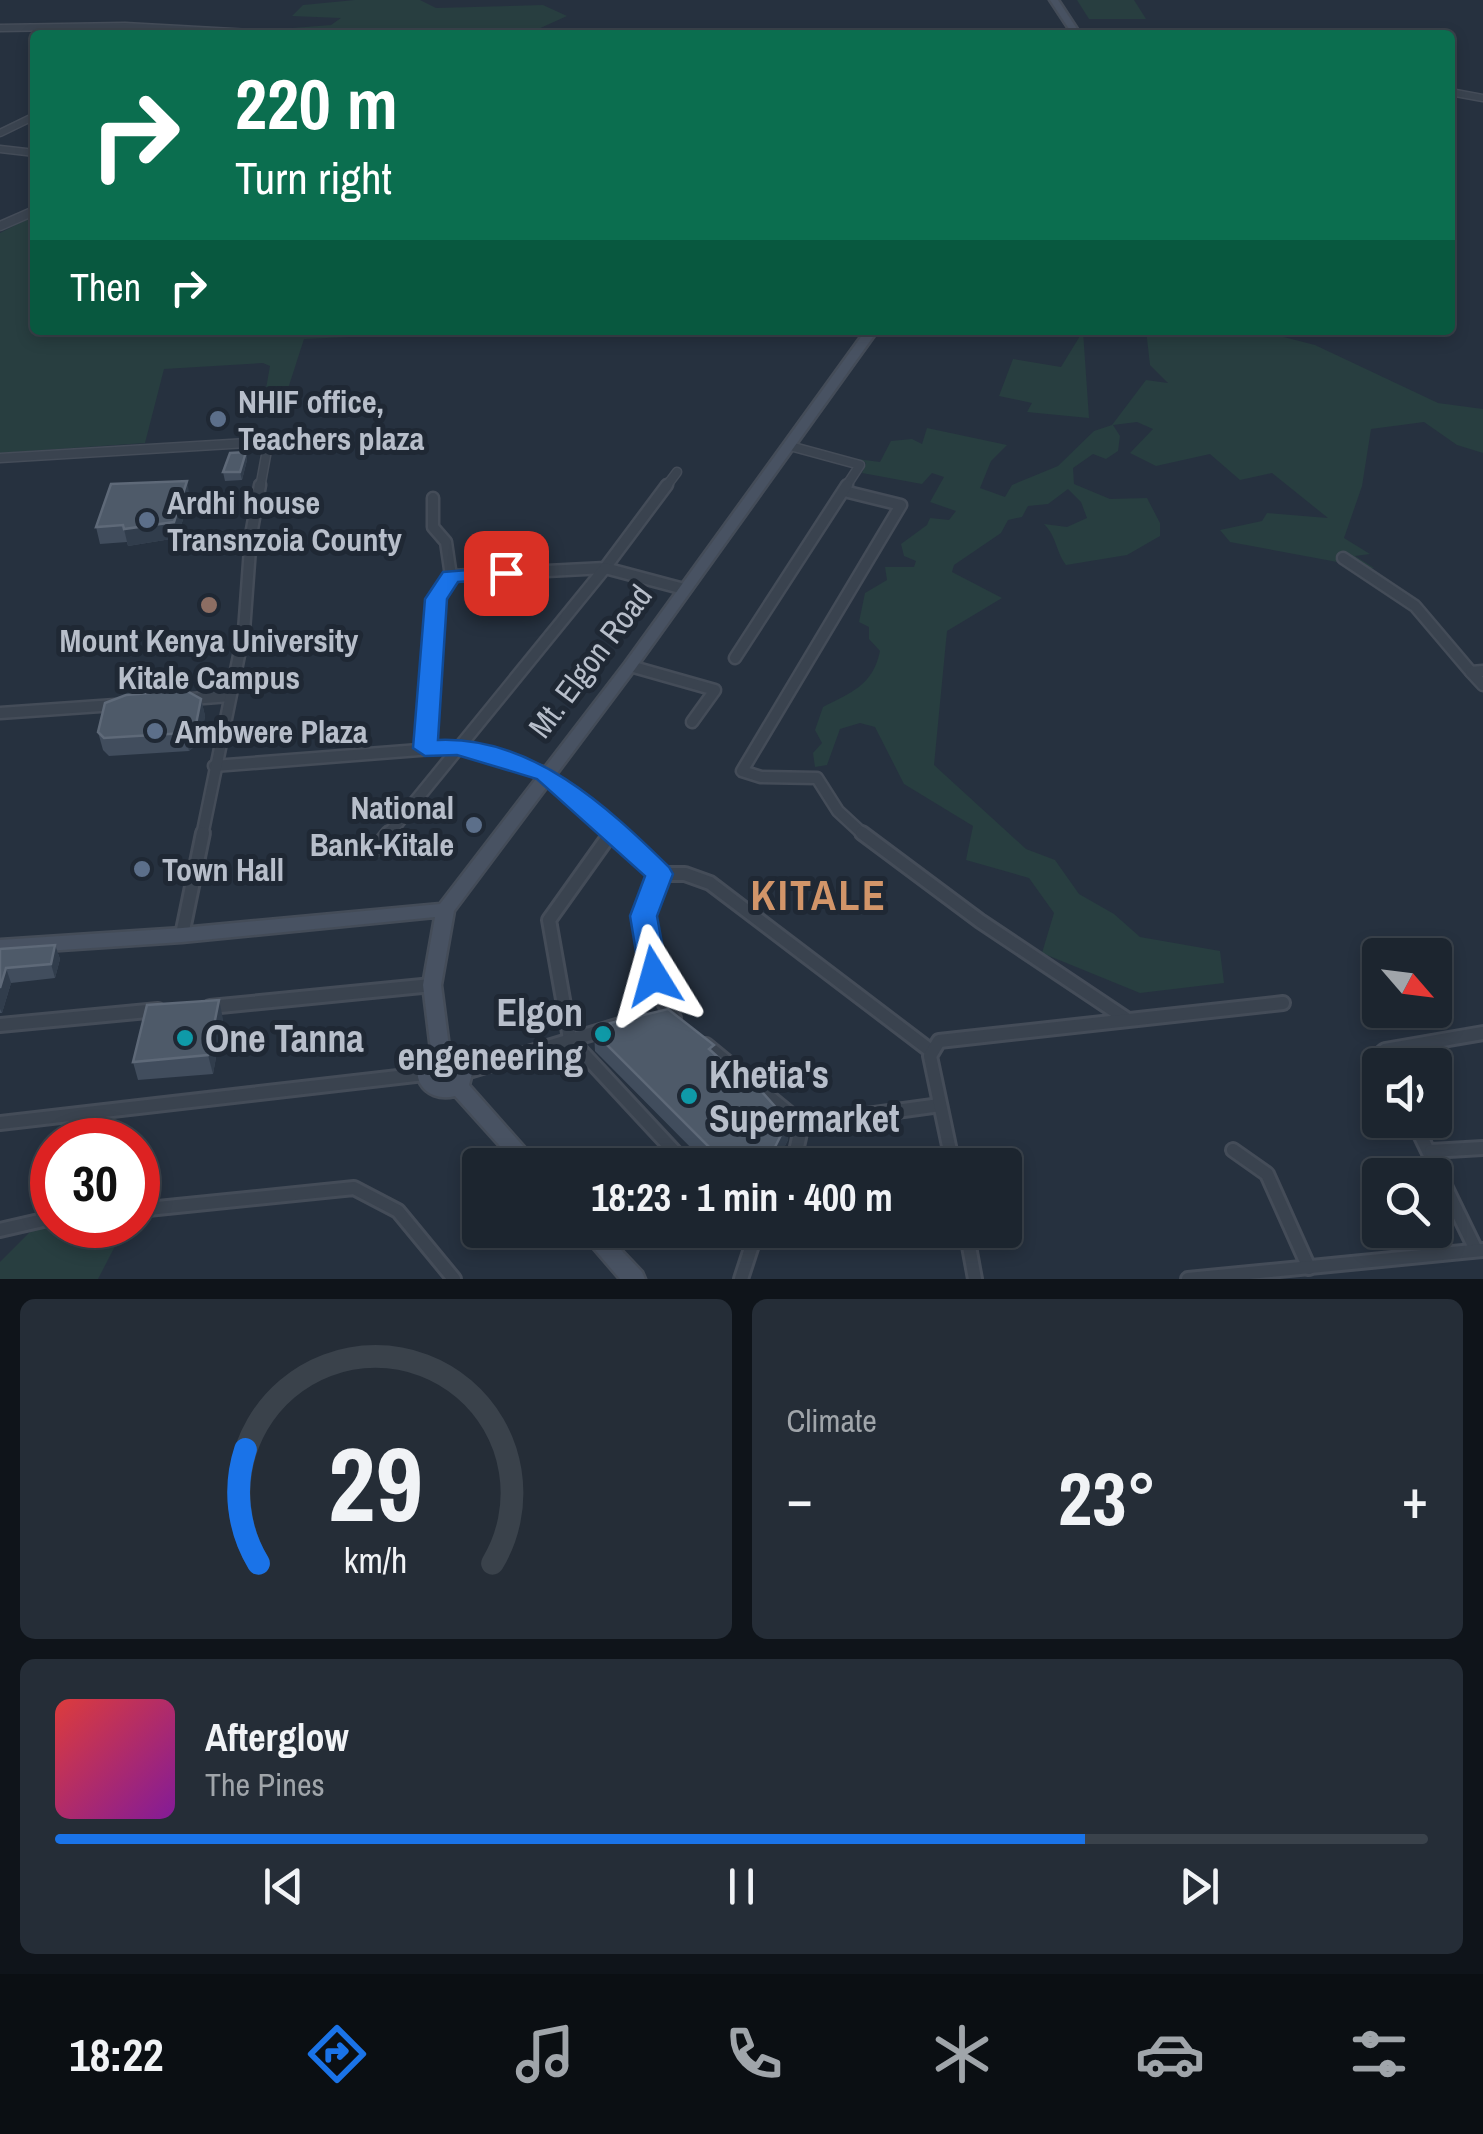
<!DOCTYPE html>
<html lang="en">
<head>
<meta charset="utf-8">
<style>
	:root { --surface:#1c252f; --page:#252d37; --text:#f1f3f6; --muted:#a0a5aa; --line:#3a424b; --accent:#1a73e8 }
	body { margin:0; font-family:"Archivo Narrow",sans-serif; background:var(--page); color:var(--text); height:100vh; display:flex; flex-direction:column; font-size:38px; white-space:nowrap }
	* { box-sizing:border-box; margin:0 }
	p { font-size:32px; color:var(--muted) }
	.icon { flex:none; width:55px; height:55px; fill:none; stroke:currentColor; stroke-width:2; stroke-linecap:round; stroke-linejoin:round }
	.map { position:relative; height:1279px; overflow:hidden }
	.sheet { display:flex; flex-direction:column; gap:20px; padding:20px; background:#0f141a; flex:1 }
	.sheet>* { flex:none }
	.guide { position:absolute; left:30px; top:30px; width:1425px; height:305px; border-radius:10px; box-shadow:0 5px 15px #0003,0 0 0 2px var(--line); background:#0b6e4f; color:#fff; overflow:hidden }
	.needle { width:65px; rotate:118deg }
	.buttons { position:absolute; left:1362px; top:938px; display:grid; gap:20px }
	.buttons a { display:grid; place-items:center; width:90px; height:90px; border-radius:10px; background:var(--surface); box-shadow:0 5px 15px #0003,0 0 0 2px var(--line); font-size:50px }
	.speed { position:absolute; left:30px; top:1118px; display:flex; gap:20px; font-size:50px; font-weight:700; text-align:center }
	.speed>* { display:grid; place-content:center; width:130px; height:130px; border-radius:50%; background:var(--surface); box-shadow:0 5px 15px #0003,0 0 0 2px var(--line); line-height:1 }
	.speed .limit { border:15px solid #d22; background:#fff; color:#111 }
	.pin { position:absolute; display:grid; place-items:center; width:85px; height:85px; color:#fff; margin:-42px; border-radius:20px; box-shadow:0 5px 15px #0006 }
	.me { position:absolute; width:110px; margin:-55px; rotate:352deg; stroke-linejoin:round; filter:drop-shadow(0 0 8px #0008) }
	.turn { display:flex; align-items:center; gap:35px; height:210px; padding:0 40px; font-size:45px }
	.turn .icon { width:130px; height:130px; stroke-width:2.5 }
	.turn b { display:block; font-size:70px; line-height:85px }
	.then { display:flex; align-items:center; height:95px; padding:0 40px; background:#0003; gap:20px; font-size:38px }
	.big { font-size:75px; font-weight:800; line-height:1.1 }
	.sheet .widget { flex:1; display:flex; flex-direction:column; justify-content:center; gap:15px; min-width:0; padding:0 35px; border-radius:15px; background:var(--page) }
	.sheet .dial { align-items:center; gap:0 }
	.dial svg { height:260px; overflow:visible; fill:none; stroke:var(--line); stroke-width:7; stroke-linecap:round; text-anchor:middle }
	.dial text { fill:var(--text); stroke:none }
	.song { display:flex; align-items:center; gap:30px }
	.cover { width:120px; height:120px; border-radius:15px; background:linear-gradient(135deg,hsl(0 70% 55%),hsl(290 70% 35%)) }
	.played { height:10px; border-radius:5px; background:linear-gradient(90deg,var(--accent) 75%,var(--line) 75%) }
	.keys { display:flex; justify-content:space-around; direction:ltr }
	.heat { display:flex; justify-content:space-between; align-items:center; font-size:55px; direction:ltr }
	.sheet .tiles { flex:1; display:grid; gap:20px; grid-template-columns:1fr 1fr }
	.widget:last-child { grid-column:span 2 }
	.trip { position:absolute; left:462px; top:1148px; width:560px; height:100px; border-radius:10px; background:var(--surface); box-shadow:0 5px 15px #0003,0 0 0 2px var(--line); font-weight:800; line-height:100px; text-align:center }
	.menu { display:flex; height:160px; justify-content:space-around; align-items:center; background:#0b0f13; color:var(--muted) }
	.menu .icon { width:70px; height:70px }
	.menu .active { color:var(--accent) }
	.menu b { font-size:45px; color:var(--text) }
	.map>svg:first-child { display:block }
	.green { fill:#283e40 }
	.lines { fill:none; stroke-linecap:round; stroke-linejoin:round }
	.street-far3-casing { stroke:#444c58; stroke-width:9 }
	.street-far2-casing { stroke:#444c58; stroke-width:11 }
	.street-far1-casing { stroke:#444c58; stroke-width:15 }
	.street-casing { stroke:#444c58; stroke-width:18 }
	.secondary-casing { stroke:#444c58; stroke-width:5 }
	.street-far3 { stroke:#3a434f; stroke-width:6 }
	.street-far2 { stroke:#3a434f; stroke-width:8 }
	.street-far1 { stroke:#3a434f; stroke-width:10 }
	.street { stroke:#3a434f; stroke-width:12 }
	.secondary { fill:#485262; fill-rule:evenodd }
	.wall { fill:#414d5d }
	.shaded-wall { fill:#313d4c }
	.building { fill:#4e5a69; stroke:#5e6978; stroke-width:2.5 }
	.route { fill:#1a73e8; stroke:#114b97; stroke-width:2.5 }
	.service-dot { fill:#5c6f8a; stroke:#1f2834; stroke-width:4 }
	.education-dot { fill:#8d6e63; stroke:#1f2834; stroke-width:4 }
	.culture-dot { fill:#0f9aa8; stroke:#1f2834; stroke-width:4 }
	.labels { text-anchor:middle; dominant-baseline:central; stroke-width:10; stroke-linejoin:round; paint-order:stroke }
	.poi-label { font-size:32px; font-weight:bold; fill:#b7beca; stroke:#1f2834; text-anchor:start }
	.street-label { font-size:32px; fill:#b7beca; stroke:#1f2834 }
	.near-poi-label { font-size:38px; font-weight:bold; fill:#b7beca; stroke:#1f2834; text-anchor:start }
	.district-label { font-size:42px; font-weight:bold; letter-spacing:2.5px; fill:#d29569; stroke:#1f2834 }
</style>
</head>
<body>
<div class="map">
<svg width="1483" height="1279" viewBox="0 0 1483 1279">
	<rect width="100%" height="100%" fill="#26313f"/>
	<g class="green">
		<path d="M355,0H420L436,8L543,5L567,16L525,35H289L292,28L331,25L341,18L292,16L303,5Z"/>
		<path d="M1077,0H1134L1146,19H1089Z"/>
		<path d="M35,215V330H510L304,339L285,398L264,400L270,366L263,363L164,369L145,443L0,453V233Z"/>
		<path d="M1146,330H1256L1315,345L1438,403L1483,409V453L1457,445L1424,422L1371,429L1362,486L1344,538L1370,554L1355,556L1374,568L1359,571L1348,564L1230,542L1220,530L1262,521L1267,513L1328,518L1272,473L1240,480L1210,454L1156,466L1130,453L1153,429L1137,422L1113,425L1120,436L1118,451L1106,459L1093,454L1073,468L1074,484L1110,499L1147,498L1160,523V536L1127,555L1066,565C1055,550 1057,537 1044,524L1067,527L1087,518L1081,502L1068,489L1048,504L1028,506L1022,517L1008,520L1001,533L954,565L952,572L1002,598L947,631L934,765L1026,849L1055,860L1079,894L1114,914L1140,937L1220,951L1224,983L1140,993L1042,953L1054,913L1029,878L966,860L973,826L904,784L875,727L860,723L840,729L827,765L815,767L813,753L822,743L815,730L823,707C852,692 873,685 880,651L869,639V627L859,622L865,593L887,580L885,567H914L916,561L904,556L901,544L927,525L930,518L949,520L956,511L930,502L944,477L932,473L922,484L862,473L866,463L857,459L880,462L891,441L912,439L922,444L927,428L1007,445L991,461L980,488L1005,497L1012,485L1058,466L1094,431L1112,425L1146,380L1168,383L1150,365Z"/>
		<path d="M1083,331L1089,418L1027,412L1032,403L999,396L1013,359L1061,367Z"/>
		<path d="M52,1224L126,1225L98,1279H0V1262L34,1228Z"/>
	</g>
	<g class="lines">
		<defs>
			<g id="street-far3">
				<path d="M0,28L125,26L289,35"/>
				<path d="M1450,92L1483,98"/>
				<path d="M0,133L35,116"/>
				<path d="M0,149L35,153"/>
				<path d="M26,215L35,211"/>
			</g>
			<g id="street-far2">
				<path d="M0,226L32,212"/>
				<path d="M790,446L860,465L845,488"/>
				<path d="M0,458L247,443L267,450L260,488"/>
				<path d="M665,488L677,472"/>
			</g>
			<g id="street-far1">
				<path d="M844,491L901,505L742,771L761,777L817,778L838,811L865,836"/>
				<path d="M433,498V527L446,542L451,576"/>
				<path d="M1343,558L1415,606L1471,672"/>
				<path d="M735,658L847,485"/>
				<path d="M630,666L715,690L692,722"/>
				<path d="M1483,671L1471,672L1483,685"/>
				<path d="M191,699L230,696"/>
				<path d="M0,713L115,705"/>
				<path d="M425,749L436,599L451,576L605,568L667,485"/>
				<path d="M214,766L458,747L546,773L616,836"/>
				<path d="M202,836L244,631L251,535L260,485"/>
				<path d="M387,836L605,568L684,589"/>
				<path d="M609,836L612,832"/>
			</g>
			<g id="street">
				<path d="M611,833L549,920L570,1039L687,1165"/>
				<path d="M614,833L659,874H685L710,883L931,1051"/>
				<path d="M862,833L980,921L1125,1018"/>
				<path d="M376,849L389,833"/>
				<path d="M659,874C639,919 643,977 674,1018"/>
				<path d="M182,935L203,833"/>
				<path d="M210,1007L432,985"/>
				<path d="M0,1025L158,1010"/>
				<path d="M706,1045L802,1124L793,1165"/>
				<path d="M1381,1065L1379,1055L1385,1050L1483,1033"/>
				<path d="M466,1072L623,1024"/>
				<path d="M1413,1120L1476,1250"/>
				<path d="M0,1123L424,1074"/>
				<path d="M802,1124L940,1105"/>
				<path d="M1233,1150L1267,1174L1309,1268"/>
				<path d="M1431,1151L1483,1148"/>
				<path d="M953,1165L930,1056L939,1041L1283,1003"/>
				<path d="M138,1210L354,1188L398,1211L454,1279"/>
				<path d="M0,1230L52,1218"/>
				<path d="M966,1230L975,1279"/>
				<path d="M741,1279L757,1230"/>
				<path d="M1188,1279L1483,1250"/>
			</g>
			<g id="secondary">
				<path d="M1050,0H1058L1081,35H1073Z"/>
				<path d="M866,330H878L635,669L454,911L441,985L449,1047L465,1054L473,1070L469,1085L540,1165H517L455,1096C423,1104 403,1071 431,1050L423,985L435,917L182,942L0,954V940L182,928L440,904L625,663ZM447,1061L453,1066V1076L448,1082H443L437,1078V1068L440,1063Z"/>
				<path d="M578,1230H602L642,1272L645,1279H620Z"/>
			</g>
		</defs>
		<use href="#street-far3" class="street-far3-casing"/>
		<use href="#street-far2" class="street-far2-casing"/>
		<use href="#street-far1" class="street-far1-casing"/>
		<use href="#street" class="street-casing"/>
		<use href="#secondary" class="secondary-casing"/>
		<use href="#street-far3" class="street-far3"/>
		<use href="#street-far2" class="street-far2"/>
		<use href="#street-far1" class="street-far1"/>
		<use href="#street" class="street"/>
		<use href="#secondary" class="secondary"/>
	</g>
	<g class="wall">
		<path d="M246,452L247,460L242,480L225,481L223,472Z"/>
		<path d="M190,498L177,538L128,546L127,542L100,544L96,527Z"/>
		<path d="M201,699L205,716L200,742L189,751L109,756L103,750L98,732Z"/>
		<path d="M55,945L60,959L55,978L11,983L2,1013H0V949Z"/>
		<path d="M223,1019L213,1074L138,1080L133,1062Z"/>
		<path d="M610,1023L714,1053L788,1121V1140L775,1165H708L595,1051L594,1032L610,1028Z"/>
	</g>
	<g class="shaded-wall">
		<path d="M246,452L247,460L242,480L240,472Z"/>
		<path d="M187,481L190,498L177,538L128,546L124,529Z"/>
		<path d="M201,699L205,716L200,742L189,751L185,733Z"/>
		<path d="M55,945L60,959L55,978L51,964Z"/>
		<path d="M6,968L11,983L2,1013L0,1009V988Z"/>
		<path d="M219,1000L223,1019L213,1074L208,1055Z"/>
		<path d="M788,1121V1140L775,1165H766Z"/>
	</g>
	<g class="building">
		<path d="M246,452L240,472H223L230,453Z"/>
		<path d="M187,481L174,522L124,529L123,525L96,527L111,484Z"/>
		<path d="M185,690L201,699L196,724L185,733L104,738L98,732L105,703L126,695Z"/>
		<path d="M55,945L51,964L6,968L0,988V949Z"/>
		<path d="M219,1000L208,1055L133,1062L147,1005Z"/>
		<path d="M668,1009L714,1045L709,1049L742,1079L747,1075L788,1121L766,1165H727L594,1032L612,1027L610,1023Z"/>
	</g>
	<path class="route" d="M506,567L514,569V578L458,582L447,599L438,740C532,736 607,806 669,867L673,874L657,916L668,976L664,983H644L640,976L630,916L645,876L537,779L457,755L425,756L413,748L425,599L443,572Z"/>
	<g class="service-dot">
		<circle cx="218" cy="419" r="10"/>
		<circle cx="147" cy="520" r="10"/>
		<circle cx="155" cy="731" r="10"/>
		<circle cx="474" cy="825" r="10"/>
		<circle cx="142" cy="869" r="10"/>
	</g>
	<circle class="education-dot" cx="209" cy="605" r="10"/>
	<g class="culture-dot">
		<circle cx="603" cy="1034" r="10"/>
		<circle cx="185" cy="1038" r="10"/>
		<circle cx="689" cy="1096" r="10"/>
	</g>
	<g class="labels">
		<g class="poi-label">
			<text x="238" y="401">NHIF office,<tspan x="238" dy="37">Teachers plaza</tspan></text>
			<text x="167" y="502">Ardhi house<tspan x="167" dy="37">Transnzoia County</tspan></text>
			<text x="209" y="640" text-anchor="middle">Mount Kenya University<tspan x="209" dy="37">Kitale Campus</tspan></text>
			<text x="175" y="731">Ambwere Plaza</text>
			<text x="454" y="807" text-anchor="end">National<tspan x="454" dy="37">Bank-Kitale</tspan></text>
			<text x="162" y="869">Town Hall</text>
		</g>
		<g class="street-label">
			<text transform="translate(590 661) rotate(-53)">Mt. Elgon Road</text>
		</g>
		<g class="near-poi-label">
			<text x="583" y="1012" text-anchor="end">Elgon<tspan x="583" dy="44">engeneering</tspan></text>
			<text x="205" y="1038">One Tanna</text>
			<text x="709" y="1074">Khetia's<tspan x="709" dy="44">Supermarket</tspan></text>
		</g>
		<g class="district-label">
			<text x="819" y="895">KITALE</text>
		</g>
	</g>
</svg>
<div class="buttons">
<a><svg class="needle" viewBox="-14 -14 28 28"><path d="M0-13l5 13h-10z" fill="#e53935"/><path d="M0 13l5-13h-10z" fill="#a0a5aa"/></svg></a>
<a><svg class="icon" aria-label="sound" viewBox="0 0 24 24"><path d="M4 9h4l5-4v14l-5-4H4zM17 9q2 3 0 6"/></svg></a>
<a><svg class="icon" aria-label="search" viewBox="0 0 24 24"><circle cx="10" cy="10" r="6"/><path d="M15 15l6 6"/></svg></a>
</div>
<div class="speed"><div class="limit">30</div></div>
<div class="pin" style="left:506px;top:573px;background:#d93025"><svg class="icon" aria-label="arrive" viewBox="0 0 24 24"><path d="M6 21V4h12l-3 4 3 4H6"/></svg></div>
<svg class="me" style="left:654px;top:976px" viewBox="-20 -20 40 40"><path d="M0-17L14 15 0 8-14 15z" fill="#1a73e8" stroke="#fff" stroke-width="4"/></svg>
<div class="trip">18:23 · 1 min · 400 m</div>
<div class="guide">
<div class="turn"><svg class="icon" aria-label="right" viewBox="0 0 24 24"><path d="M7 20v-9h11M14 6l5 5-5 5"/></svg><div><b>220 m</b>Turn right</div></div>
<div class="then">Then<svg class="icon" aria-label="right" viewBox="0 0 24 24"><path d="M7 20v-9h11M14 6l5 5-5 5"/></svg></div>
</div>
</div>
<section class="sheet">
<div class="tiles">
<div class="widget dial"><svg viewBox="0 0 100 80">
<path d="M14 69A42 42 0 1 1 86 69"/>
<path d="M14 69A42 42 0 0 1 10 34" stroke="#1a73e8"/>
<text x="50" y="56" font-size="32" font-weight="700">29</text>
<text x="50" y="72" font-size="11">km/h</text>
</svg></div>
<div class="widget"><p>Climate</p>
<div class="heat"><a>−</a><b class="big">23°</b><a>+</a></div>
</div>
<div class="widget">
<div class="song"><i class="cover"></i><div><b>Afterglow</b><p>The Pines</p></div></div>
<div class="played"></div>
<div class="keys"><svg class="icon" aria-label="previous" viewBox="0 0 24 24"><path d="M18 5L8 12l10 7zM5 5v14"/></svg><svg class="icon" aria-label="pause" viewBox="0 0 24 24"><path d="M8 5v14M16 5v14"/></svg><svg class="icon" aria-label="next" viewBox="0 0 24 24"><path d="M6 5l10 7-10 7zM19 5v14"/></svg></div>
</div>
</div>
</section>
<nav class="menu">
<b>18:22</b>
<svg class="icon active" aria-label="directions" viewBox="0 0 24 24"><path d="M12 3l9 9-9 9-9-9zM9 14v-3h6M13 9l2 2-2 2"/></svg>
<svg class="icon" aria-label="music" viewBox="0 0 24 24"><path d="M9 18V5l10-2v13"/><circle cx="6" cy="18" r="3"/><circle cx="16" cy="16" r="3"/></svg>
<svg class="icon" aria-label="phone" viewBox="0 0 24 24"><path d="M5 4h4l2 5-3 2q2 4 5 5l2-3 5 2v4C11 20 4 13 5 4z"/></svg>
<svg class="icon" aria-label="climate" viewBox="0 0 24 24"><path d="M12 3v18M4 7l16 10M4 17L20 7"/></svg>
<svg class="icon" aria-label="car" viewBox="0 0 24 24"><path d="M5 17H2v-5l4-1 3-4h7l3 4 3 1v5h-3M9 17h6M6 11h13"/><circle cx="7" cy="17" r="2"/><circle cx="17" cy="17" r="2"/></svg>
<svg class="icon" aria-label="filters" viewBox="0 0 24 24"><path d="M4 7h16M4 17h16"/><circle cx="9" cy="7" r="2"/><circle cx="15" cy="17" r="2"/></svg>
</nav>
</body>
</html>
